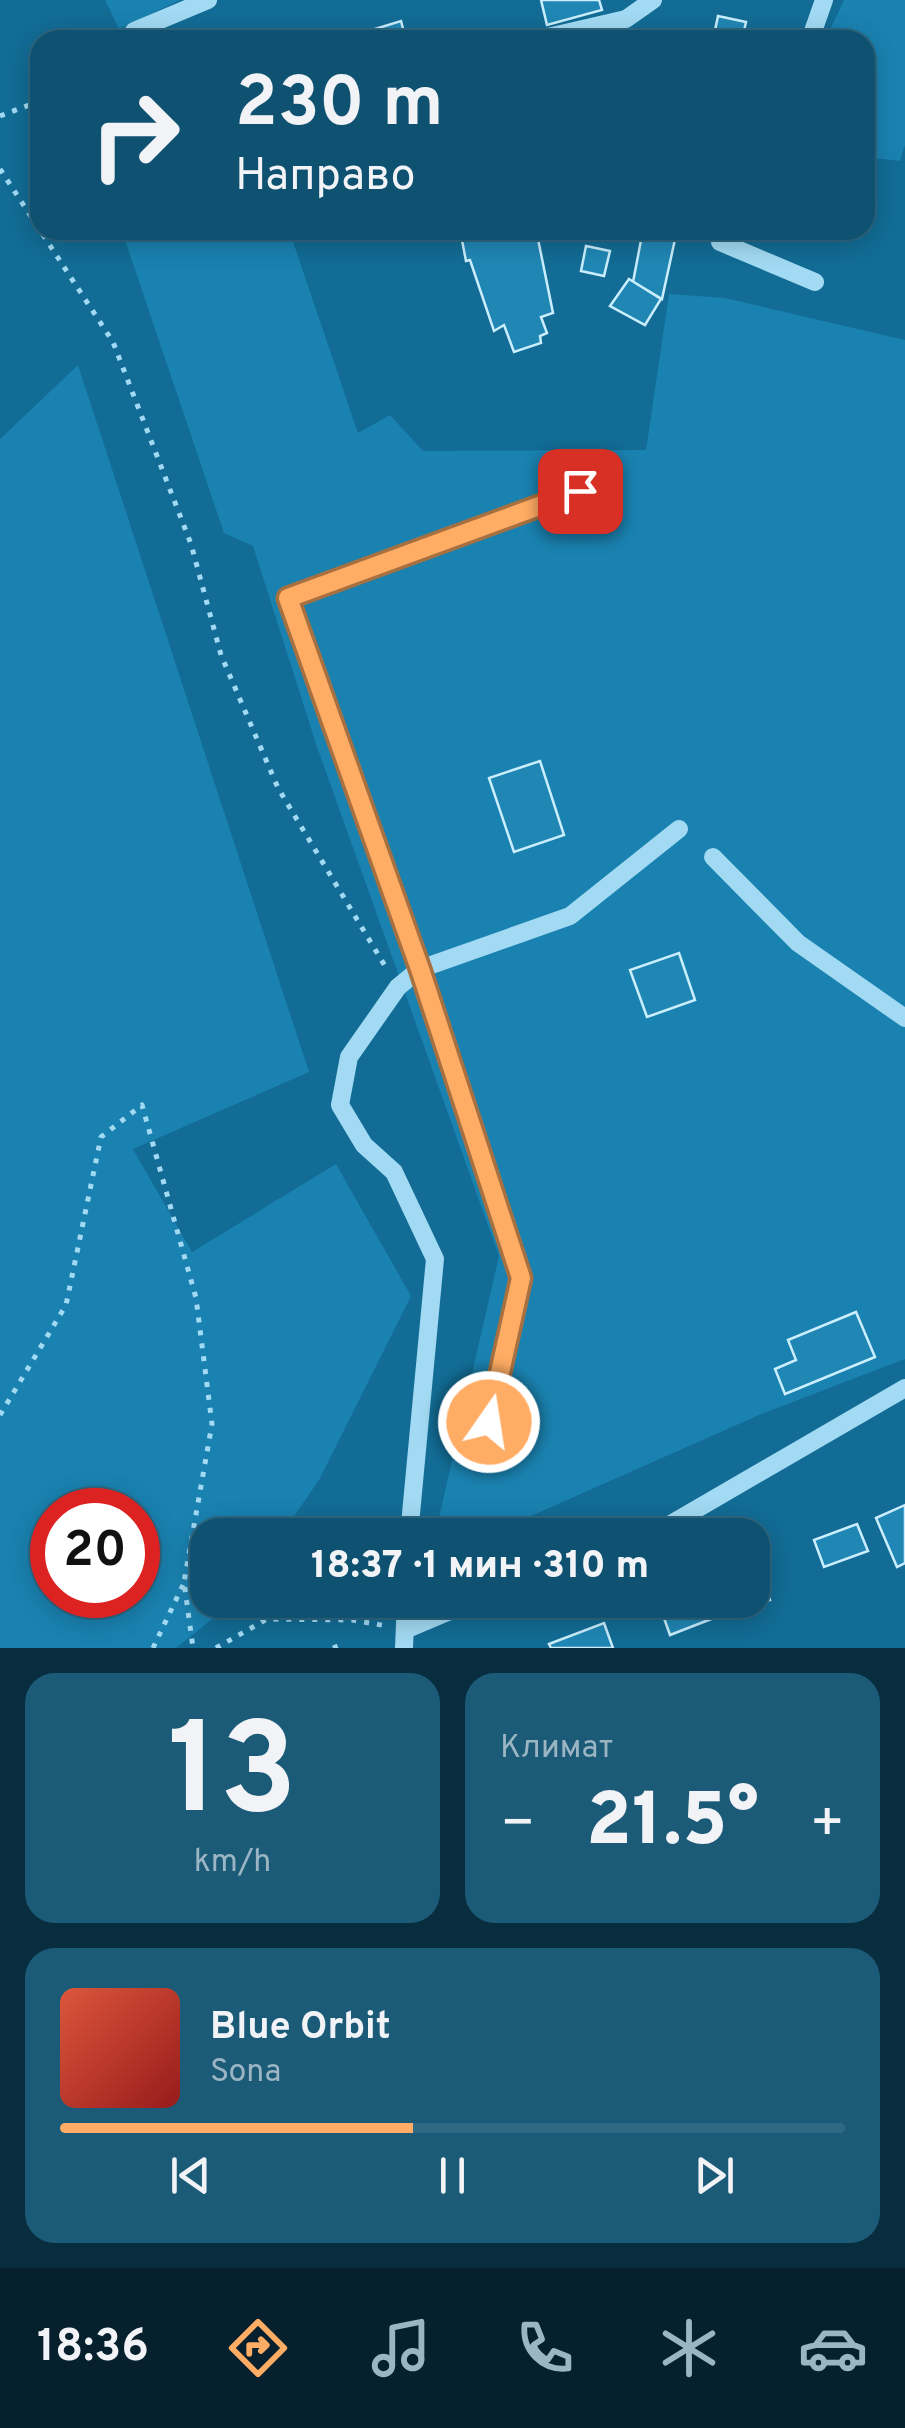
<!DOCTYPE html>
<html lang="ru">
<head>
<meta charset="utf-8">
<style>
	:root { --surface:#0e5170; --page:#1c5b78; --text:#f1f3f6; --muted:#9bb5c3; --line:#2e6883; --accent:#ffac64 }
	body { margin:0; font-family:Overpass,sans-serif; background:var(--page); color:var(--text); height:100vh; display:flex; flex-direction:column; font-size:38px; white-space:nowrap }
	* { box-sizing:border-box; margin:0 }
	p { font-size:32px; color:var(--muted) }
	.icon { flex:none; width:55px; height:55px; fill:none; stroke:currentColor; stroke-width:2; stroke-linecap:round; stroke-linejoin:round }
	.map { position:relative; height:1648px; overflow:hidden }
	.sheet { display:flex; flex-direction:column; gap:25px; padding:25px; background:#082d3e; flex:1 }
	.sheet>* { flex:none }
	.hud { position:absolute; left:30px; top:30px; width:845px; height:210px; border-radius:30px; box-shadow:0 5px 25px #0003,0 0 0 2px var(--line); background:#0e5170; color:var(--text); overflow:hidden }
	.speed { position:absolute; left:30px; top:1488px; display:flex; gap:20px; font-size:50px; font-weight:700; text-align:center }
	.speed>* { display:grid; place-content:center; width:130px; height:130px; border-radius:50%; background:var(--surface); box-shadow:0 5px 25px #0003,0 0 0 2px var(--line); line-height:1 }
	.speed .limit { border:15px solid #d22; background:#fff; color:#111 }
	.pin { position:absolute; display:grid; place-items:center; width:85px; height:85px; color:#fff; margin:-42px; border-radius:20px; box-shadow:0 5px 15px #0006 }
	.me { position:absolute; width:110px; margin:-55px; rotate:13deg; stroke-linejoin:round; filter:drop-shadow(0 0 8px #0008) }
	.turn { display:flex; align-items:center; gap:35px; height:210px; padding:0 40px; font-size:45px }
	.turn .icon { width:130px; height:130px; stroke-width:2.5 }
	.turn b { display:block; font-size:70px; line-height:85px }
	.big { font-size:75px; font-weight:800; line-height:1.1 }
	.sheet .tile { flex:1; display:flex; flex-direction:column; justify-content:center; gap:15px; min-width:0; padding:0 35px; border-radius:30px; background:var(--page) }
	.sheet .dial { align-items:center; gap:0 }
	.dial b { font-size:130px; line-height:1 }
	.song { display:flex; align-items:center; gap:30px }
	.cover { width:120px; height:120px; border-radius:15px; background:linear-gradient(135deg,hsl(10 70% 55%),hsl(0 70% 35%)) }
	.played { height:10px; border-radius:5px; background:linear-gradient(90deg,var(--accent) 45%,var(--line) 45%) }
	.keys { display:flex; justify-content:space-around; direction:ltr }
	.heat { display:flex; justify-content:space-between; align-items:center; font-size:55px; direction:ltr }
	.sheet .tiles { flex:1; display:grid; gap:25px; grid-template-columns:1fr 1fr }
	.tile:last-child { grid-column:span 2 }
	.trip { position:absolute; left:190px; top:1518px; width:580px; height:100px; border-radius:30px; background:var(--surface); box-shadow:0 5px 25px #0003,0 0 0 2px var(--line); font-weight:800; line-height:100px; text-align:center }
	.tabs { display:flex; height:160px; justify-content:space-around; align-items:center; background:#06202d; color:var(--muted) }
	.tabs .icon { width:70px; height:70px }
	.tabs .active { color:var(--accent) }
	.tabs b { font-size:45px; color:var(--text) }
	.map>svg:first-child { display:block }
	.green { fill:#1a82b0; fill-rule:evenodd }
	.building { fill:#2087b5; stroke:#caeefd; stroke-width:2.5 }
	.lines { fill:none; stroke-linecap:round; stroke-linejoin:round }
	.path { stroke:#a2daf3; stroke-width:5; stroke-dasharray:5 8; stroke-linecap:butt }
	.minor { stroke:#a2daf3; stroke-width:18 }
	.route-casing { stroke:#a67041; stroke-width:25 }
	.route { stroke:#ffac64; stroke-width:18 }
</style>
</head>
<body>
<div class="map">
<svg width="905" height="1648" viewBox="0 0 905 1648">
	<rect width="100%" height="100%" fill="#126c95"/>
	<g class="green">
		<path d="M105,0H180L119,29Z"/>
		<path d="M844,0H905V145L900,161L865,157V40H825Z"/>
		<path d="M140,230H289L358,433L390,415L423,451L646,450L669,294L725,298L905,340V1359L759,1415L488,1535H435L499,1256L317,747L253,546L224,533L124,237Z"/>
		<path d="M78,365L309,1072L133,1149L192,1252L336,1164L411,1296L319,1480L281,1535H208V1600H236L176,1648H0V439ZM138,1510V1595H52V1510Z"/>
	</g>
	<g class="building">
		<path d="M541,0H599L602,10L547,25Z"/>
		<path d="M718,16L746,22L742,40H713Z"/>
		<path d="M401,21L406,40H339Z"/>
		<path d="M460,230H543L545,236L538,239L553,313L541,317L547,333L540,336L541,343L514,352L504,325L494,331L470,260L466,261Z"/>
		<path d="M643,230H677L662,299L633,282Z"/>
		<path d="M586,246L610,251L604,276L581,271Z"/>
		<path d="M629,279L661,299L645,325L610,306Z"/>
		<path d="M540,761L564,835L514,852L489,778Z"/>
		<path d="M679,953L695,1000L647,1017L630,970Z"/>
		<path d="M856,1312L875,1357L785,1394L775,1369L796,1360L788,1340Z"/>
		<path d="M905,1505V1563L897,1567L876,1518Z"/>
		<path d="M857,1524L868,1551L824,1567L814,1540Z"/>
		<path d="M756,1563L770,1600L743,1610L739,1600H752Z"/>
		<path d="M669,1600H712L719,1616L670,1635L659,1604Z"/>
		<path d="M604,1623L613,1648H551L549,1644Z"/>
	</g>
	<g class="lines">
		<g class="path">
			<path d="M0,116L40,101"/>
			<path d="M0,169L113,342L191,544L221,655L278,788L388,971"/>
			<path d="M0,1415L66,1305L101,1137L142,1105L196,1298L212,1424L184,1582L193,1648"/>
			<path d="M153,1648L183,1585"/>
			<path d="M216,1648L267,1619L352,1620L387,1626"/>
			<path d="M333,1648L338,1646"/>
		</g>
		<g class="minor">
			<path d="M134,31L208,0"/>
			<path d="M535,40L626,19L653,0"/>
			<path d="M810,40L824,0"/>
			<path d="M723,230L720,242L815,282"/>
			<path d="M713,857L798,943L905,1018"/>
			<path d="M481,1458L521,1279L420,969L288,598L580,491"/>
			<path d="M409,1535L435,1259L394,1172L364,1145L340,1105L349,1057L398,987L420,969L570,916L679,829"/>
			<path d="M652,1535L905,1388"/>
			<path d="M405,1630L476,1600"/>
			<path d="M404,1648L406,1600"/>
		</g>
	</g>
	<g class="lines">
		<defs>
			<path id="route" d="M489,1422L521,1278L420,969L288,598L580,491"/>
		</defs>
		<use href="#route" class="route-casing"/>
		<use href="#route" class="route"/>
	</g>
</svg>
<div class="speed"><div class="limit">20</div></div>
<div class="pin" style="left:580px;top:491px;background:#d93025"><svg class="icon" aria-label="arrive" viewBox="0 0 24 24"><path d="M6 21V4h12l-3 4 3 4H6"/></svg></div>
<svg class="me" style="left:489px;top:1422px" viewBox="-20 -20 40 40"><circle r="17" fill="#ffac64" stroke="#fff" stroke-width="3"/><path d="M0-11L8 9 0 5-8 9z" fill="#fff"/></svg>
<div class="trip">18:37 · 1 мин · 310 m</div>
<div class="hud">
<div class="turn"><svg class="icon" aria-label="right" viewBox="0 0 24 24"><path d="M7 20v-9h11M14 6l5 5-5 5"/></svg><div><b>230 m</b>Направо</div></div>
</div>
</div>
<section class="sheet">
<div class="tiles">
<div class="tile dial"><b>13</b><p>km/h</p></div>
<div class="tile"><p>Климат</p>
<div class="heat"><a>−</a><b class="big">21.5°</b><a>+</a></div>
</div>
<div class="tile">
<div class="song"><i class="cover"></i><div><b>Blue Orbit</b><p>Sona</p></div></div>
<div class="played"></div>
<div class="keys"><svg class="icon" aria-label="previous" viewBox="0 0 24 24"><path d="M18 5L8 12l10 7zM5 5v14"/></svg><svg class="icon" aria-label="pause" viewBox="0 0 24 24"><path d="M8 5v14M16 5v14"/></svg><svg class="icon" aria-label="next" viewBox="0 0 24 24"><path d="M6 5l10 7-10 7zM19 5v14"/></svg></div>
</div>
</div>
</section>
<nav class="tabs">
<b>18:36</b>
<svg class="icon active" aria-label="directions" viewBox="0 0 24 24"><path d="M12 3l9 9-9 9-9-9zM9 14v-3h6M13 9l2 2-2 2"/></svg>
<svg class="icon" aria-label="music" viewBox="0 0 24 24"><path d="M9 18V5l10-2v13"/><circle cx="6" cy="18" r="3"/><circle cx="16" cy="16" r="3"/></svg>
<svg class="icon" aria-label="phone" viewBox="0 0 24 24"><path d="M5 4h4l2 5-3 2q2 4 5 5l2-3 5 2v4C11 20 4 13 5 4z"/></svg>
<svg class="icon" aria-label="climate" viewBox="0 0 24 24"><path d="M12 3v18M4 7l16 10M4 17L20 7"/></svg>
<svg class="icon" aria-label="car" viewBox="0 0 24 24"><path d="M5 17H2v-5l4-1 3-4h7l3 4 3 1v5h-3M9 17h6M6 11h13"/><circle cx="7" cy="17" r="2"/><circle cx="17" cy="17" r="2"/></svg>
</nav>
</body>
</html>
